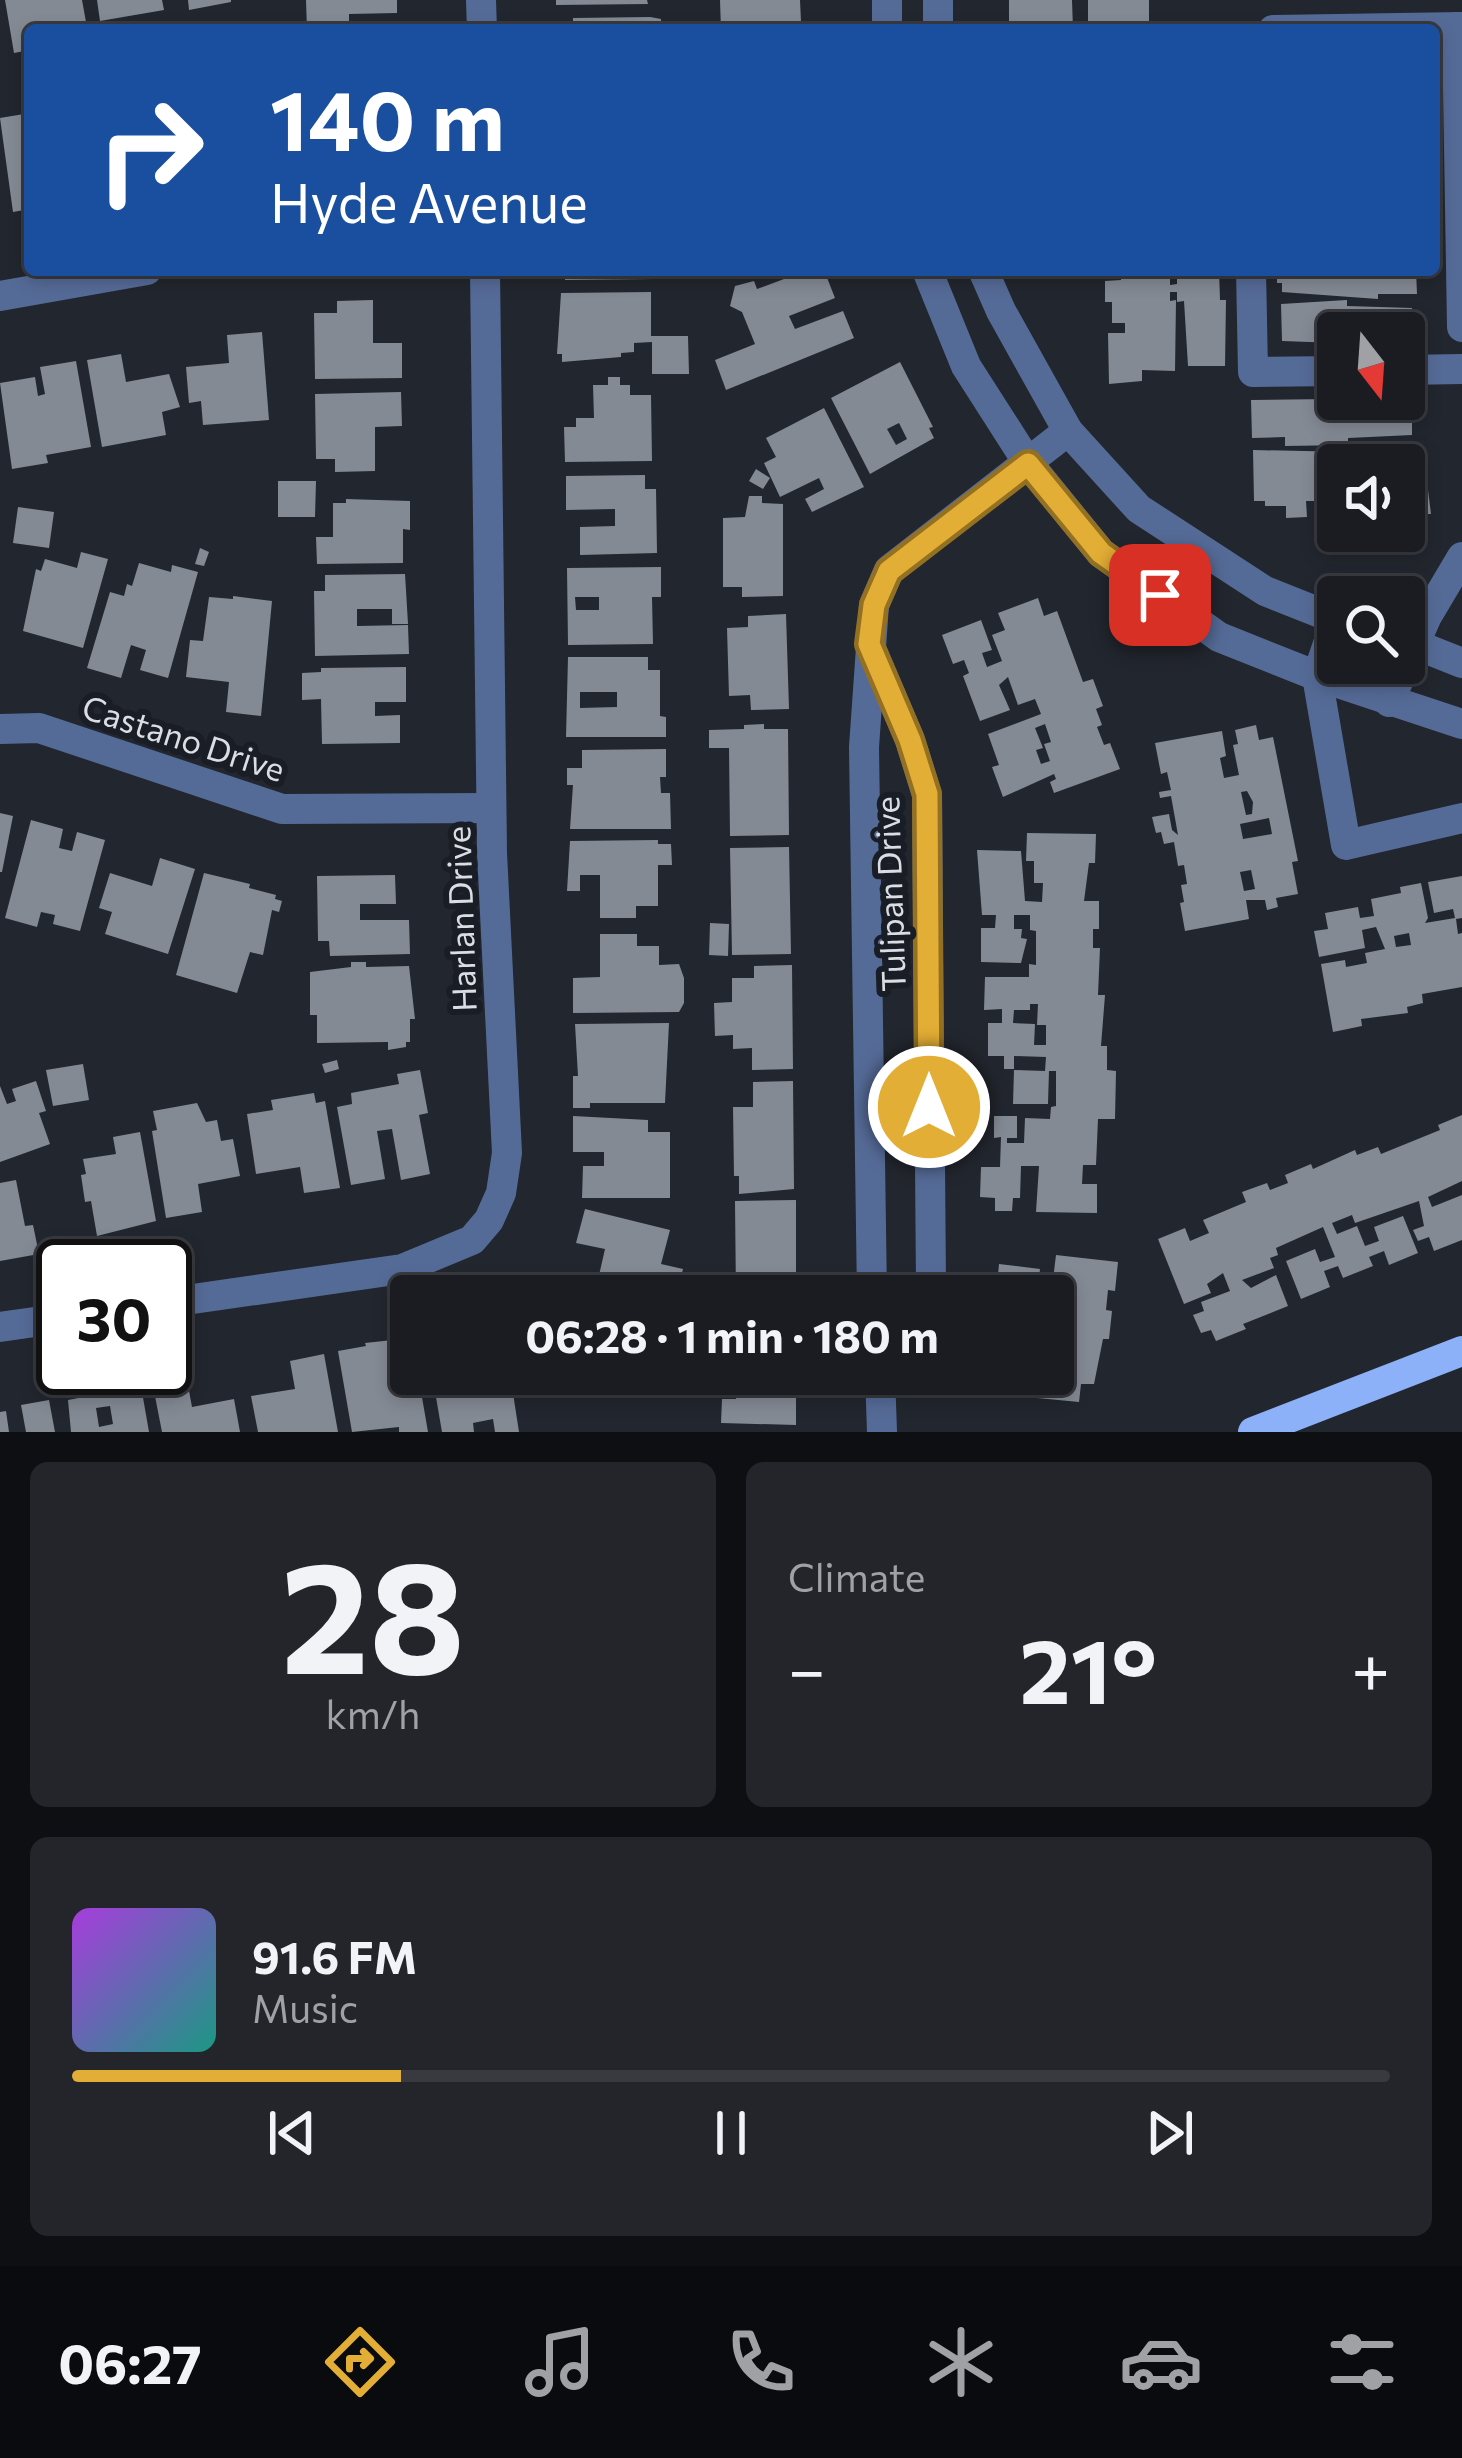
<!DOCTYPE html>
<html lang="en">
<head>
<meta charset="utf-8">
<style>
	:root { --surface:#1a1c22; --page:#23252a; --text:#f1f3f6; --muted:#9fa1a5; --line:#383a40; --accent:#e3ae35 }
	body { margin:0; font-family:Commissioner,sans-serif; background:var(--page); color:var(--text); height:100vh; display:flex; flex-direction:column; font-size:45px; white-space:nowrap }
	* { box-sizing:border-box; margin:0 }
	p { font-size:39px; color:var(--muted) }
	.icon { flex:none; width:66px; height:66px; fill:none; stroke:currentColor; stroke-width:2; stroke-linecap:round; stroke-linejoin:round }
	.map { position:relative; height:1432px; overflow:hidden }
	.drawer { display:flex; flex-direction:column; gap:30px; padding:30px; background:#0e0f13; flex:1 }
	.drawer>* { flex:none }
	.hud { position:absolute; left:24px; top:24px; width:1416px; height:252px; border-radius:12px; box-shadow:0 6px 18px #0003,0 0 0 3px var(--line); background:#1a4fa0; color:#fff; overflow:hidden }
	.needle { width:78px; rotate:163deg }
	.fabs { position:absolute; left:1317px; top:312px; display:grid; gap:24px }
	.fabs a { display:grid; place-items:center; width:108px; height:108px; border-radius:12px; background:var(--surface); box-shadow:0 6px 18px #0003,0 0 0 3px var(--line); font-size:60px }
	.speed { position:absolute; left:36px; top:1239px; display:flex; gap:24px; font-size:60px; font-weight:700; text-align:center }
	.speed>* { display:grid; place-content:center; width:156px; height:156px; border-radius:50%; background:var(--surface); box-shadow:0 6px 18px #0003,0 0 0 3px var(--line); line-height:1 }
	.speed .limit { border:6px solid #111; border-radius:18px; background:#fff; color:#111 }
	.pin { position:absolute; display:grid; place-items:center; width:102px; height:102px; color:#fff; margin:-51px; border-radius:24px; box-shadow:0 6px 18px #0006 }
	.me { position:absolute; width:132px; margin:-66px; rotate:0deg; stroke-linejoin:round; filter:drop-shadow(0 0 9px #0008) }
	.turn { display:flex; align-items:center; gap:42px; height:252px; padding:0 48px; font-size:54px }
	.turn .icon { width:156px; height:156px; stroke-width:2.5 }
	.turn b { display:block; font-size:84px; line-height:102px }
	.big { font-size:90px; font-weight:700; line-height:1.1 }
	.drawer .widget { flex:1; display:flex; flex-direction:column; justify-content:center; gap:18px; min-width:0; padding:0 42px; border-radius:18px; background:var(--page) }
	.drawer .dial { align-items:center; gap:0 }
	.dial b { font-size:156px; line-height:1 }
	.song { display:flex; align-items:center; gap:36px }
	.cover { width:144px; height:144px; border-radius:18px; background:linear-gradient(135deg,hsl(280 70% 55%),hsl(170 70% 35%)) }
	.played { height:12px; border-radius:6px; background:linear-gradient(90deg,var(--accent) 25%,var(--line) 25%) }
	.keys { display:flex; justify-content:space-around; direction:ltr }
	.heat { display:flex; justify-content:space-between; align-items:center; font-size:66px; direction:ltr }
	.drawer .tiles { flex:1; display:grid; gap:30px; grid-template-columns:1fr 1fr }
	.widget:last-child { grid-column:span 2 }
	.trip { position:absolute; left:390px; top:1275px; width:684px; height:120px; border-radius:12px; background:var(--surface); box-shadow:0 6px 18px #0003,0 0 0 3px var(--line); font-weight:700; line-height:120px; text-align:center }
	.tab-bar { display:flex; height:192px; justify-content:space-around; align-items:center; background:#0a0b0e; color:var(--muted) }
	.tab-bar .icon { width:84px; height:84px }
	.tab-bar .current { color:var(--accent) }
	.tab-bar b { font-size:54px; color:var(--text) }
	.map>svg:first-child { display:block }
	.building { fill:#848a94; fill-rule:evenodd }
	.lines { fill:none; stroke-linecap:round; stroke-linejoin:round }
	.minor { stroke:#556b97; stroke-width:30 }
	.major { stroke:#8cb1f9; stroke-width:30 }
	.route-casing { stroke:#947122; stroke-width:30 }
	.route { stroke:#e3ae35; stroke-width:21 }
	.labels { text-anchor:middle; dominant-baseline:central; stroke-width:12; stroke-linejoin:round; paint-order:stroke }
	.street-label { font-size:33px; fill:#dadde3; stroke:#191d25 }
</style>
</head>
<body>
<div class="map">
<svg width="1462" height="1432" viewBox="0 0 1462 1432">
	<rect width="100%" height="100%" fill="#22262e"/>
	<g class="building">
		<path d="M5,0H82L86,22L30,30V50L14,53Z"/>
		<path d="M97,0H162L164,10L100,21Z"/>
		<path d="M188,0H231V2L189,10Z"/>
		<path d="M306,0H397V13L349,14V30H307Z"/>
		<path d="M556,0H647L648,4L556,5Z"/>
		<path d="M720,0H800L801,22L772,23V30H721Z"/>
		<path d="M1009,0H1072L1073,30H1042V24H1009Z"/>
		<path d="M1088,0H1149V22H1118V30H1088Z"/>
		<path d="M650,17L661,19V30H573V18Z"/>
		<path d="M30,113V209L13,212L0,118Z"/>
		<path d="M565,270H655V279L565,280Z"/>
		<path d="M808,270H824L835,298L789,316L795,329L843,311L854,338L726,390L715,360L755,344L742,312L730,306L735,286L754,281L757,289Z"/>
		<path d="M1121,270H1170V285L1177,284V270H1219L1220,300H1226L1225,366H1188L1184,301L1177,302V292H1170V301L1176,300L1175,371L1142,370V381L1109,384L1108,333H1125V323H1112V302H1105V281L1121,280Z"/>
		<path d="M1416,270L1417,294H1378V299L1282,292V283H1277V271L1282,270Z"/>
		<path d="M651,292V336H688L689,374H652V342L634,343V352L621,353V357L562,362V354H557L561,293Z"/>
		<path d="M373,300V343H402V378L315,379L314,313H337V301Z"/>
		<path d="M1347,300V306L1412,308V345H1404V333H1338V343L1282,341L1281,304Z"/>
		<path d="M262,332L269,420L203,425L201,401L189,403L186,367L229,363L227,335Z"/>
		<path d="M121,354L126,382L169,374L180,407L162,412L166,435L102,447L87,360Z"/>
		<path d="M76,361L91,447L46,455L48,463L12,469L0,383L35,377L38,396L45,394L40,367Z"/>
		<path d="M900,362L933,427L929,428L934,438L870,474L831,398ZM899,423L907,439L896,445L887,429Z"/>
		<path d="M608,377H620V385H630V395H651L652,461L565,462L564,427H576V418H594L593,385H608Z"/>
		<path d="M401,392L402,426L375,427V471L335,472V459H316L315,394Z"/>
		<path d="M1412,398V435L1348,438V445L1285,446V437L1252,438L1251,400Z"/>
		<path d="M824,408L864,487L812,512L805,499L824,489L819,478L780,497L764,463L776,457L766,438Z"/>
		<path d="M1380,444L1416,447L1417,482H1427L1431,514H1404V465H1338V517H1328V501H1306L1307,517L1286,518V506H1265V501H1254L1253,450L1348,452V445Z"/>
		<path d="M756,469L770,478L763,489L749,481Z"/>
		<path d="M645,475V489H656L657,553L580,555V527L615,526V509L566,510V476Z"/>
		<path d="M278,481H316L315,517H278Z"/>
		<path d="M749,496H762V503L783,504V596L742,597V587H723V518L745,517Z"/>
		<path d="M346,499L410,501V530L403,529V563L317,564L316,537H333V503H346Z"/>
		<path d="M18,507L54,512L49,548L13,543Z"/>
		<path d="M200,548L209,552L204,566L195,564Z"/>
		<path d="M81,552L108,559L83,648L23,631L36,569L41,571L45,559L77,568Z"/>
		<path d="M139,563L171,572L172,565L198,572L168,678L140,670L146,650L131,645L121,678L87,668L110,592L124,596L127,584L132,586Z"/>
		<path d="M661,567V597H652L653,644L568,645L567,568ZM575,597H599V610H576Z"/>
		<path d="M405,574L408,624H392V609H357V626L408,625L409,654L315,656L314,591H325V575Z"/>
		<path d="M233,596L272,601L261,716L226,712L229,682L186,677L190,640L203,641L209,597L233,599Z"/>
		<path d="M1038,598L1044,616L1057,611L1083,682L1093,679L1103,706L1096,709L1102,725L1097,727L1104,745L1110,743L1120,769L1054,793L1050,782L1056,779L1054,774L1003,797L992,767L999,765L988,734L1041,714L1035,699L1018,705L1008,677L999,685L1010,710L980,721L963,676L969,673L964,660L953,664L942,635L981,620L992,650L982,653L987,667L1002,661L992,635L1005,630L998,613ZM1045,724L1051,742L1044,744L1050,761L1041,764L1036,750L1043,748L1035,728Z"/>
		<path d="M786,614L789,709L751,710L750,695L729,696L727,628L748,627V616Z"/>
		<path d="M568,657H648V670H660V716L666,717V737H566ZM580,692H617V707L580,708Z"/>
		<path d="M406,667V702H375V716L400,715V743L322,744L321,699L302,700V673L321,672V668Z"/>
		<path d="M764,724V729H788L789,835L730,836L729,748H709V730L744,729V725Z"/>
		<path d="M1256,725L1259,740L1273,737L1298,861L1292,862L1298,894L1276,898L1278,907L1267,910L1265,900H1246L1249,919L1185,931L1180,903L1184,902L1181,885L1187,884L1184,865L1178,866L1174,842L1164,844L1161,832L1156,833L1152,817L1169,814L1172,830L1178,835L1171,796L1160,798L1159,792L1171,790L1167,772L1161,774L1155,743L1222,731L1226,756L1220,758L1224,778L1239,775L1233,745L1238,744L1235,730ZM1247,791L1253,802L1252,814L1246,815L1241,792ZM1269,818L1272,834L1243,839L1240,824ZM1251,870L1255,889L1244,891L1240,872Z"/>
		<path d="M666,749V777H660L661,793H670L671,829H570L573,785H567V768H582V750Z"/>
		<path d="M0,813L13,816L2,872H0Z"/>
		<path d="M31,820L63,829L59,848L72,851L77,832L105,840L80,931L53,924L55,915L41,912L37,927L5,918Z"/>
		<path d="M1027,833L1096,834L1095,863H1089L1084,901H1099V929H1093V948H1100L1098,995H1105L1101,1046H1107V1070L1116,1071L1115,1119H1098L1096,1165H1083L1082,1184H1097V1213L1036,1212L1039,1166H1021L1020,1198H1013L1012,1211H995V1198L980,1197L981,1167H1000L1001,1137L994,1138V1116H1017V1138H1007V1143H1024L1025,1118L1050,1119L1051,1107L1056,1106V1071H1049L1048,1104H1013L1014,1070L1045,1071L1046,1057L1014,1056V1069H1004V1056H988V1023H1002V1009L984,1010L985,977H1029V964L1036,965V931L1030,930V915H1014V929H1022L1021,938L1027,939L1021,963L981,962V928H995L996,915H982L977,850L1021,851L1025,901L1042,902L1043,883H1034V861H1026ZM1030,1004H1038L1037,1025H1046V1045H1034L1035,1024L1013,1023L1014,1010H1030Z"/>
		<path d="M658,840V844H671L672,865H658V906H636V918H600V875H580V891H567L570,841Z"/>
		<path d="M789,847L791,954L732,955L730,848Z"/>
		<path d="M160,858L195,869L168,954L105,934L112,912L99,908L110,873L152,886Z"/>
		<path d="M204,873L250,884L249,888L276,895L275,899L282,901L279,912L272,910L263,955L250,952L237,993L176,975Z"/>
		<path d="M395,875L396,904H360V920H409L410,954L330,956L329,941H318L317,876Z"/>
		<path d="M1462,876V918L1456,919L1458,934L1462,933V987L1422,994L1423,1003L1407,1007L1408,1013L1361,1019L1362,1026L1333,1032L1321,964L1345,960L1346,967L1367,963L1365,953L1385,949L1376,927L1362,930L1365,948L1319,957L1314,931L1328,929L1325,913L1358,907L1360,918L1374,916L1371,899L1401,893L1400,887L1421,883L1428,918L1425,923L1455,918L1453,909L1434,913L1428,882ZM1409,933L1411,945L1396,947L1394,936Z"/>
		<path d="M710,923L729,924L728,956L709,955Z"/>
		<path d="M600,934H637V946H659V965L679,964L684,978V1003L679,1012L573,1013V978L600,977Z"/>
		<path d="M351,962H366V967L409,966L415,1019H410V1042H406V1047L388,1050V1042L317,1043V1015H310V972L351,967Z"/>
		<path d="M792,965L793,1069L752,1070V1048L733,1049V1035L715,1036L714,1003L732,1002V978H754V966Z"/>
		<path d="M669,1023L665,1103H590V1108H573V1076H578L575,1024Z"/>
		<path d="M337,1060L339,1069L325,1073L322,1064Z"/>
		<path d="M83,1064L89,1100L53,1106L46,1070Z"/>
		<path d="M420,1070L428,1113L419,1115L430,1174L401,1180L392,1129L377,1131L385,1179L351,1185L337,1107L352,1104L351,1093L399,1084L397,1074Z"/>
		<path d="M36,1081L46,1111L39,1113L50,1144L0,1162V1086L7,1104L16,1101L12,1089Z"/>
		<path d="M793,1081L794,1189L739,1194V1176H734L733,1107H753V1082Z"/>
		<path d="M314,1093L316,1103L325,1101L340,1188L304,1193L300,1167L256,1174L247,1114L273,1110L271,1100Z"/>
		<path d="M197,1103L206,1122L217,1120L221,1141L233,1139L240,1176L198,1184L202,1212L166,1218L152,1131L157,1130L153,1111Z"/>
		<path d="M1462,1115V1181L1428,1197L1432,1207L1462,1195V1240L1434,1251L1429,1237L1418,1241L1413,1230L1424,1226L1419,1201L1355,1223L1352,1215L1332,1223L1337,1234L1357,1226L1365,1246L1379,1241L1374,1227L1403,1216L1418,1253L1389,1265L1384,1251L1369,1257L1373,1266L1343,1278L1338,1266L1324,1271L1330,1287L1301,1299L1286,1261L1315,1249L1320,1262L1335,1257L1323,1227L1276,1248L1278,1255L1270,1258L1274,1268L1242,1280L1251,1288L1276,1275L1288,1306L1243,1324L1246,1329L1216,1341L1211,1330L1201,1333L1193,1315L1204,1311L1201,1302L1230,1291L1223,1273L1207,1284L1211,1293L1184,1304L1158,1239L1185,1228L1190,1241L1209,1233L1203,1220L1246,1202L1242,1192L1267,1183L1270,1190L1288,1183L1285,1175L1311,1164L1313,1169L1355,1150L1357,1155L1378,1147L1381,1154L1440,1130L1438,1125Z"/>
		<path d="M573,1116L648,1120V1132H670V1198H582L583,1166H604V1152H573Z"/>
		<path d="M140,1132L156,1221L97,1236L91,1201L85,1202L81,1175L86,1174L83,1159L116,1154L113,1137Z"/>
		<path d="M16,1180L25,1226L33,1225L39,1254L0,1261V1183Z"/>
		<path d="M796,1200V1296H736L735,1201Z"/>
		<path d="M585,1209L670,1230L661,1264L683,1269L676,1296L633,1288L631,1296L595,1293L605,1249L576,1243Z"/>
		<path d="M1056,1255L1118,1262L1115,1291L1108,1290L1106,1310L1112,1311L1109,1339H1103L1094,1384H1081L1079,1402L1037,1398L1039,1379L1020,1377L1053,1374L1051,1296Z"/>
		<path d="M999,1264L1040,1269L1037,1296H996Z"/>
		<path d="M411,1338V1374H418L428,1432H399V1427L352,1432L338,1351L366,1346L365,1343Z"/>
		<path d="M324,1354L338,1432H258L251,1396L295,1389L290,1361Z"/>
		<path d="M432,1374H510L519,1432H495L493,1419L473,1423L474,1432H442Z"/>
		<path d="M545,1374H592L559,1396Z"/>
		<path d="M736,1374H796V1425L721,1423L722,1399H736Z"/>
		<path d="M979,1374H1020L1017,1397L977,1392Z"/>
		<path d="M187,1380L192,1407L234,1399L240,1432H162L153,1386Z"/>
		<path d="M141,1386L149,1432H71L68,1400ZM110,1406L113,1424L99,1427L96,1408Z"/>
		<path d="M49,1400L55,1432H26L21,1405Z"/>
		<path d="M6,1411L9,1432H0V1412Z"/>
	</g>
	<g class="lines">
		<g class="minor">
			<path d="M481,0L482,30"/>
			<path d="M887,0V30"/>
			<path d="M938,0V30"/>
			<path d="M1457,27L1462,327"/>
			<path d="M1273,30L1462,27"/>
			<path d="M927,270L966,366L1028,463L1101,553L1219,637L1317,676L1462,724"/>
			<path d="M983,270L1001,311L1068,431L1139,509L1265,591L1338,620"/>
			<path d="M1251,270L1253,372L1338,371"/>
			<path d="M0,296L147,270"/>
			<path d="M1404,370L1462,369"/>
			<path d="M1336,620L1317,676L1346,845L1462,818"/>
			<path d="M1404,640L1462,663"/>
			<path d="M873,653L910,740L927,795L931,1285L925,1296"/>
			<path d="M1389,702L1427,616L1462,557"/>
			<path d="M0,729L39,728L282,809L491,808"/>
			<path d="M872,1296L864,747L874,605L889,570L1068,431"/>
			<path d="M165,1303L402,1269L472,1240L489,1220L501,1193L507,1153L492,853L485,270"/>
			<path d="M0,1327L63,1318"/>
			<path d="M880,1374L882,1432"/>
		</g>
		<path class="major" d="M1253,1432L1462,1351"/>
	</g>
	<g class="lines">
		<defs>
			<path id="route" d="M929,1107L927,794L910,740L869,644L874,605L889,571L1028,464L1101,553L1160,595"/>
		</defs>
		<use href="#route" class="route-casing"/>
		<use href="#route" class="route"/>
	</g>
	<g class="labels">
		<g class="street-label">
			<text transform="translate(184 737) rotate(18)">Castano Drive</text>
			<text transform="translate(889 894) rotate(-92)">Tulipan Drive</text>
			<text transform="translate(460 919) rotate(-92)">Harlan Drive</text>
		</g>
	</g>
</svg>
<div class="fabs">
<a><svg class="needle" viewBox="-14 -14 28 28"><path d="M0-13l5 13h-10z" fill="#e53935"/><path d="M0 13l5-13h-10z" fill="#9fa1a5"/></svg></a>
<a><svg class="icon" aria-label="sound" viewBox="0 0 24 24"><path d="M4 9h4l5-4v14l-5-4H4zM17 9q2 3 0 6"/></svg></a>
<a><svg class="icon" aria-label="search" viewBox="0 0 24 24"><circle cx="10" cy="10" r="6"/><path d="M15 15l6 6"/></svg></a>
</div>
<div class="speed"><div class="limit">30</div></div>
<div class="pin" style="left:1160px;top:595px;background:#d93025"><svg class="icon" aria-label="arrive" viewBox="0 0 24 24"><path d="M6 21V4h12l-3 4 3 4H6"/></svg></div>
<svg class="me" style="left:929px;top:1107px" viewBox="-20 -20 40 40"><circle r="17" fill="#e3ae35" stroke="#fff" stroke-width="3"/><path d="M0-11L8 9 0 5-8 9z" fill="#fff"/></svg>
<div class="trip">06:28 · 1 min · 180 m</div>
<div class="hud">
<div class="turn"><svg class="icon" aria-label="right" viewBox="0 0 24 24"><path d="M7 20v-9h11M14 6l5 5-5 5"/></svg><div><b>140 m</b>Hyde Avenue</div></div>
</div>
</div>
<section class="drawer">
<div class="tiles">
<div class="widget dial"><b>28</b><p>km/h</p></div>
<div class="widget"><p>Climate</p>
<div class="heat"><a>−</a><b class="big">21°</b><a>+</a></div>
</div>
<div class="widget">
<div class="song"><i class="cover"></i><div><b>91.6 FM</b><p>Music</p></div></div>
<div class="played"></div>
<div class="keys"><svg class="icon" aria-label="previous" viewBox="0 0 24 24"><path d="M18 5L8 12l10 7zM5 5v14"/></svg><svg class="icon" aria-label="pause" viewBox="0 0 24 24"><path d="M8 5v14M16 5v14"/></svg><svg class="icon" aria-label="next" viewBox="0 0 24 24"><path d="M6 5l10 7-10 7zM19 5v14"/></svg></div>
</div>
</div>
</section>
<nav class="tab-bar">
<b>06:27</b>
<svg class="icon current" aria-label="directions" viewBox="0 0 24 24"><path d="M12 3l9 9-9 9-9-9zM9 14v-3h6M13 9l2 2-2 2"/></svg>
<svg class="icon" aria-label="music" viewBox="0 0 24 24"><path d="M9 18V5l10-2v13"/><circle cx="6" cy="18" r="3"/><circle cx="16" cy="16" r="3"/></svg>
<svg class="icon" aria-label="phone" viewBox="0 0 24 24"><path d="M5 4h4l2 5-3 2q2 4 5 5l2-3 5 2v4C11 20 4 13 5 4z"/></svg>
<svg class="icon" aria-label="climate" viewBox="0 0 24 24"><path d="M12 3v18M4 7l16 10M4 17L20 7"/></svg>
<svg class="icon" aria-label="car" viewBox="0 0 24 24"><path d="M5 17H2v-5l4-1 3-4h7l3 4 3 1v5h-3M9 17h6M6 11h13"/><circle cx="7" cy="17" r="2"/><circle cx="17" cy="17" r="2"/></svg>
<svg class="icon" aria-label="filters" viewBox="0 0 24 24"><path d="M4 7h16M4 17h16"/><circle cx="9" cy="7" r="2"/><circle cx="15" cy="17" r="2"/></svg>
</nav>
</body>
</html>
